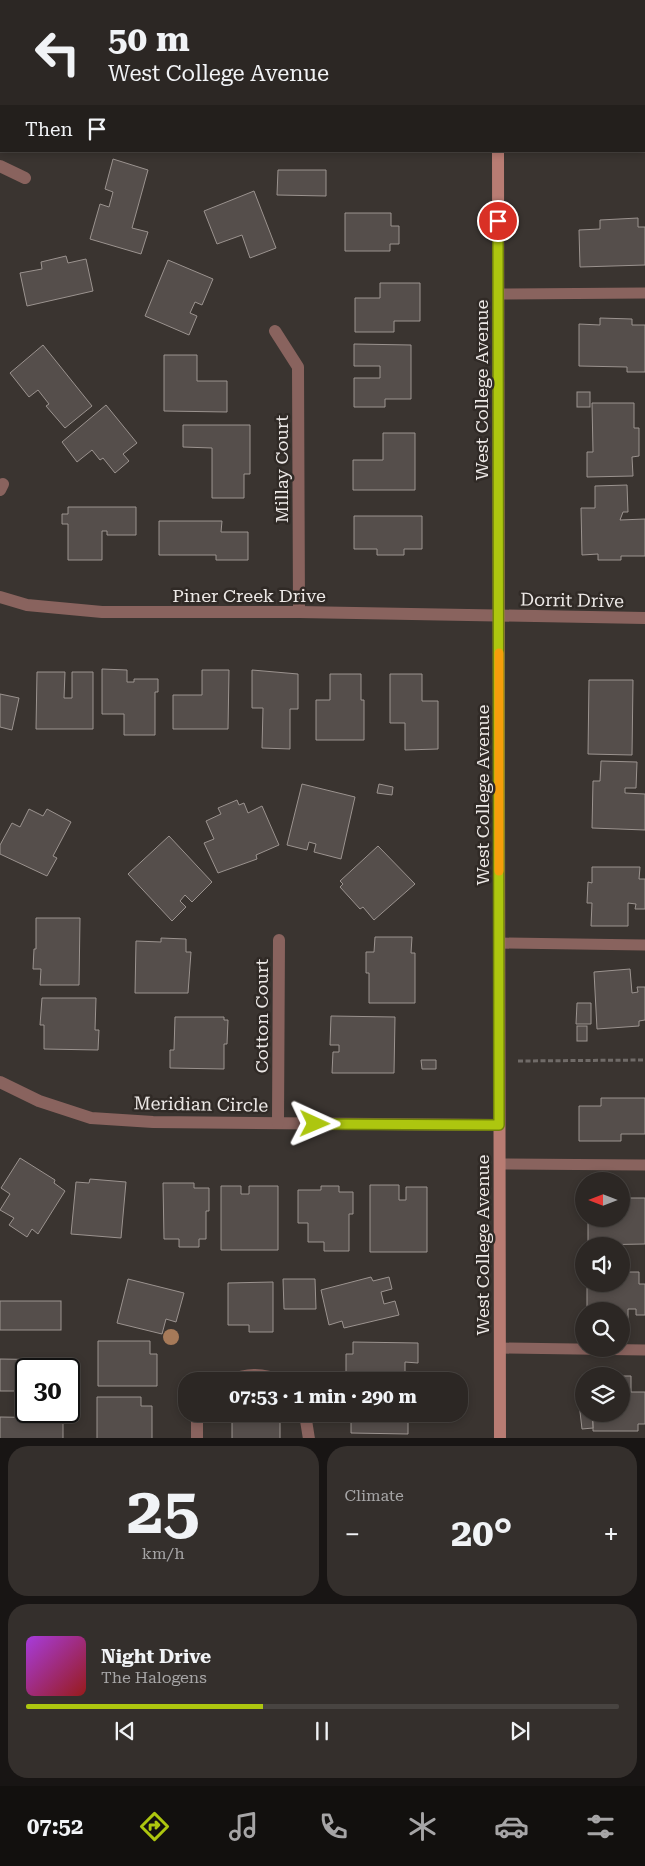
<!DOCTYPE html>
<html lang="en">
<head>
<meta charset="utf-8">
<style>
	:root { --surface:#2c2724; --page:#342f2c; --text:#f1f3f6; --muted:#a6a5a6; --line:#484441; --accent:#adc60f }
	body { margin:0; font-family:"Roboto Serif",serif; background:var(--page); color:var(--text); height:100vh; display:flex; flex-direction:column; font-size:19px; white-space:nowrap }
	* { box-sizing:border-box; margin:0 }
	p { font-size:16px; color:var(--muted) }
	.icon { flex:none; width:28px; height:28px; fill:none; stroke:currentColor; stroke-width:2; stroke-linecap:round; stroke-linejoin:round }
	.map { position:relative; height:1438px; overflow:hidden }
	.details { display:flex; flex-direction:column; gap:8px; padding:8px; background:#181514; flex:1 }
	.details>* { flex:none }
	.guide { position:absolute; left:0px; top:0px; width:645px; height:152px; box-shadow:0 2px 8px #0003,0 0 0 1px var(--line); background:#2c2724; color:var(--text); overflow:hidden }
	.needle { width:32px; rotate:270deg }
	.tools { position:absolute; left:575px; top:1172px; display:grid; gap:10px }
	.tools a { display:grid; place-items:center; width:55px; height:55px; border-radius:50%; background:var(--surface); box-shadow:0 2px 8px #0003,0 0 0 1px var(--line); font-size:25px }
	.speed { position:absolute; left:15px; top:1358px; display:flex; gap:10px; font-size:25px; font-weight:700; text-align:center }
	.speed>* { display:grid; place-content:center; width:65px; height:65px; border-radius:50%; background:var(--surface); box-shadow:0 2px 8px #0003,0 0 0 1px var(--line); line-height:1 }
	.speed .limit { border:2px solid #111; border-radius:8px; background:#fff; color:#111 }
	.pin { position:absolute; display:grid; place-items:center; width:42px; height:42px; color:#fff; margin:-21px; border:2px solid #fff; border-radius:50%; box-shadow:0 1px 5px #0007 }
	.me { position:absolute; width:55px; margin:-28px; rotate:91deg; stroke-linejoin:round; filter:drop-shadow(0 0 4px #0008) }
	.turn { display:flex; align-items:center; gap:18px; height:105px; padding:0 25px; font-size:22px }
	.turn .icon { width:65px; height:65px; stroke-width:2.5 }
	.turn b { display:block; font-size:35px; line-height:42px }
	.then { display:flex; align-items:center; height:48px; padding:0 25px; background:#0003; gap:10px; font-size:19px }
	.big { font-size:38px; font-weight:700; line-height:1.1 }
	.details .tile { flex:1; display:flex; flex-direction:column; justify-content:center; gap:8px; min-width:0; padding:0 18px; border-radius:20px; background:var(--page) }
	.details .dial { align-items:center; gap:0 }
	.dial b { font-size:65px; line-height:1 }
	.song { display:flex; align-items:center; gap:15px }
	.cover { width:60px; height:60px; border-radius:8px; background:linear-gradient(135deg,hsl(280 70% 55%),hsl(0 70% 35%)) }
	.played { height:5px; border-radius:2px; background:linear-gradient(90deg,var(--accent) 40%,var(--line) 40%) }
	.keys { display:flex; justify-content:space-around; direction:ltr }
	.heat { display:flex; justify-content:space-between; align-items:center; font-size:28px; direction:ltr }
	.details .tiles { flex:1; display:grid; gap:8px; grid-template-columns:1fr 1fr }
	.tile:last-child { grid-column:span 2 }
	.trip { position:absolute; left:178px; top:1372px; width:290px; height:50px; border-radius:20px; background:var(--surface); box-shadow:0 2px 8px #0003,0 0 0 1px var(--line); font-weight:700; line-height:50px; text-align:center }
	.tabs { display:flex; height:80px; justify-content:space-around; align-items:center; background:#12100e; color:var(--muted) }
	.tabs .icon { width:35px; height:35px }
	.tabs .on { color:var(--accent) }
	.tabs b { font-size:22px; color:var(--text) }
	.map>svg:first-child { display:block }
	.building { fill:#554e4b; stroke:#9b938f }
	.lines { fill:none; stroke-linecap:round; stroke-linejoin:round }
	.path { stroke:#706b68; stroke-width:3; stroke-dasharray:5 2.5; stroke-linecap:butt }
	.lane { stroke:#89635e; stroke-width:11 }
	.street { stroke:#89635e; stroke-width:12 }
	.secondary { stroke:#b87c73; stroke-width:12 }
	.tree { fill:#a67a59 }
	.route-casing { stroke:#70810a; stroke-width:12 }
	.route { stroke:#adc60f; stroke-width:9 }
	.slow { stroke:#f59e0b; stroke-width:9 }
	.labels { text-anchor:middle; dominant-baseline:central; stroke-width:5; stroke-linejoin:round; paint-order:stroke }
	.street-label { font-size:18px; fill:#ece8e6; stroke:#302a26 }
</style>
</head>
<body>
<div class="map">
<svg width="645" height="1439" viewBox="0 0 645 1439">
	<rect width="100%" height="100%" fill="#3a3430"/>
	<g class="building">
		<rect x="52" y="0" width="51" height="1"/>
		<rect x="110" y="0" width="51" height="1"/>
		<path d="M0,52H1L0,103Z"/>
		<path d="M113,159L148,170L132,228L148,232L141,254L90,239L100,204L109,207L113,192L105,189Z"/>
		<path d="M278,170H326V196L277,195Z"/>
		<path d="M254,191L276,248L250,258L242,235L217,244L204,211Z"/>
		<path d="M345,213H391V226H399V244H390V251H345Z"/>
		<path d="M638,218V227H645V265L580,267L579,230L600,229V220Z"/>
		<path d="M66,256L68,263L86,259L93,291L27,306L20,273L42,269L41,262Z"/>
		<path d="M168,260L213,279L202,305L195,302L190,313L197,316L189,335L145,316Z"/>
		<path d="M380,283H420V321H394V332H355V298H380Z"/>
		<path d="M600,318L632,319V325H645V372H627V367L579,366V324L600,325Z"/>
		<path d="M354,344L411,345V399H385V407H354V378H380V366H354Z"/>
		<path d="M43,345L92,406L65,428L46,406L49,404L38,390L29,397L10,373Z"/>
		<path d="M164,355H197V381H227V412L164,411Z"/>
		<rect x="577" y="392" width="13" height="15"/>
		<path d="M592,403H634V428H639V456L632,457L633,476L587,477V452H593Z"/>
		<path d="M106,405L137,443L123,454L129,461L115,473L103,458L100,460L92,450L77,462L62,442Z"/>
		<path d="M183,425H250V474H244V498H212V448L183,447Z"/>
		<path d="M383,433H415V490H353V460H383Z"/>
		<path d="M627,485L628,512H623L620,520L645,519V556H621V560H598V554L582,555L581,508H595V486Z"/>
		<path d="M68,507H136V535H107V531H102V560H68V524H62V514H68Z"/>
		<path d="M354,516H422V549H404V555H377V549H354Z"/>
		<path d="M159,521H222L221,532H248V560H216V555H159Z"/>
		<path d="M102,669L127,670V682H134V679H158V692H155V735H124V714H102Z"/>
		<path d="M202,670H229L228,729H173V695H202Z"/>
		<path d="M252,670L298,674V709H290V749L262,748L263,708H252Z"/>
		<path d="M37,672H65L64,698H72V672H93V729H36Z"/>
		<path d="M330,674H361V700H364V740H316V700H330Z"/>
		<path d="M390,674H422V701H438V749L405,750V723H390Z"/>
		<path d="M589,680H633L632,755L588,754Z"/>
		<path d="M0,694L19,698L12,730L0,727Z"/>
		<path d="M601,761L637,762L636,788H625V793L645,794V830L592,828L593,781H600Z"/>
		<path d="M302,784L355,797L341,859L314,852L316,844L309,842L307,850L287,845Z"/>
		<path d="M379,784L393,787L392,795L377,793Z"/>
		<path d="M237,800L239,805L244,803L248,813L262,806L279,845L256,855L257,859L218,873L204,843L214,839L206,821L221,814L218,808Z"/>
		<path d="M29,809L43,816L47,809L71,822L53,856L57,858L47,876L0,854V845L12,823L20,827Z"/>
		<path d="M169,836L212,882L192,902L185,895L180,901L186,907L172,921L128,874Z"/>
		<path d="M378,846L415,884L374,920L363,907L360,909L340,887L343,884L340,881Z"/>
		<path d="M592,867H640L639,879H645V909H635L636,904L628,903V926H591L592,903H587L588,882L592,883Z"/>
		<path d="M36,918H80L79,985H40L41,969H33L34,949H36Z"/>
		<path d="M375,937H412L411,953H415V1003H369V973H366V952H374Z"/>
		<path d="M161,938L186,939V952H191L188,993H135L136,941L161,942Z"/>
		<path d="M630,969L632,993L638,992L637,987H645V1020L639,1021V1026L597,1029L594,972Z"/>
		<path d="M42,998H96L95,1030H99L98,1050L44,1049V1025H40Z"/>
		<path d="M577,1003H591V1024H576Z"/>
		<path d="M331,1016L395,1017L394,1073H332L333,1052H339V1045H330Z"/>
		<path d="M175,1017H224V1020H228L227,1044H224V1069L170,1068V1050H174Z"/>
		<rect x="577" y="1026" width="10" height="15"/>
		<path d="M421,1060H436V1069H422Z"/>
		<path d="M601,1098H645V1134H621V1141H579V1106H601Z"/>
		<path d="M20,1158L55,1180L54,1183L65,1191L38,1234L32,1229L27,1237L9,1225L14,1218L0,1210L10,1194L1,1188Z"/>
		<path d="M90,1179L126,1182L121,1238L71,1234L76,1182L89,1183Z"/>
		<path d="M163,1183H194V1188H209V1211H206V1239H199V1247H179V1239H164Z"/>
		<path d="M370,1185H399V1200H406V1187H427V1252H370Z"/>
		<path d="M221,1186H241V1194H249V1186H278V1250H221Z"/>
		<path d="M321,1186H339V1192H353V1214H349V1251H324V1242H308V1223H298V1190H321Z"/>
		<path d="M621,1198H645V1244L588,1245V1219H621Z"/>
		<path d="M621,1272H639V1284H645V1315H636V1309H628V1334H621V1311H592V1309H587V1288H592V1284H621Z"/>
		<path d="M371,1277L373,1281L389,1277L392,1289L381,1292L384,1304L395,1301L399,1315L344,1328L342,1321L329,1325L321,1290Z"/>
		<path d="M128,1279L184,1293L176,1322L166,1319L162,1334L117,1323Z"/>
		<path d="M283,1279H315L316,1309H284Z"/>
		<path d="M273,1282V1332H249V1325H228V1283Z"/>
		<rect x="0" y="1301" width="61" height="29"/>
		<path d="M98,1341H150V1354H157V1386H98Z"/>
		<path d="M353,1342L418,1343V1363L405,1362V1381H346V1354H353Z"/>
		<path d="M0,1359L63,1360V1369H26V1391H0Z"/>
		<path d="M593,1376H631V1392H645V1424H638V1431H593V1414H621V1376Z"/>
		<path d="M97,1397H141V1406H152V1439H97Z"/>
		<path d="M579,1403H584V1414H592L593,1428L582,1429Z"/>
		<path d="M238,1414H280V1439H232V1420H238Z"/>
		<path d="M351,1414H408V1434L351,1433Z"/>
		<path d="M0,1417L63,1418V1439H0Z"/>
	</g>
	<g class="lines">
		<path class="path" d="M518,1061L645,1060"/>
		<g class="lane">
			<path d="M498,294L645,293"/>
			<path d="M499,943L645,945"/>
			<path d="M500,1164L645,1165"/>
			<path d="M500,1348L645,1350"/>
		</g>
		<g class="street">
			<path d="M0,166L25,178"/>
			<path d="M275,331L298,367L299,612"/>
			<path d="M0,490L3,484"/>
			<path d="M0,597L27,605L102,612H299L645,618"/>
			<path d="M0,1082L39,1101L91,1118L153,1122L499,1125"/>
			<path d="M278,1123L279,940"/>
			<path d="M226,1381C247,1374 261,1372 281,1381"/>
			<path d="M305,1414L309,1439"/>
			<path d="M197,1439V1422L200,1414"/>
		</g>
		<g class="secondary">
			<path d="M498,0V1"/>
			<path d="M498,151L500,1439"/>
		</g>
	</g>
	<circle class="tree" cx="171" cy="1337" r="8"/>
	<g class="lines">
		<defs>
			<path id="route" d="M315,1124L499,1125L498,221"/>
		</defs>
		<use href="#route" class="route-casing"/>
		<use href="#route" class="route"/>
		<path class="slow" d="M499,653V871"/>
	</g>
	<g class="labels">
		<g class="street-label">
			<text transform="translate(481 390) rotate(-90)">West College Avenue</text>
			<text transform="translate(281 469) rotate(-90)">Millay Court</text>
			<text x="249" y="595">Piner Creek Drive</text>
			<text transform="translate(572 600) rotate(1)">Dorrit Drive</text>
			<text transform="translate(482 795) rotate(-90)">West College Avenue</text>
			<text transform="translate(261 1016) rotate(-90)">Cotton Court</text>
			<text transform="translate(201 1104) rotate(1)">Meridian Circle</text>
			<text transform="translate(482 1245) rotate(-90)">West College Avenue</text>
		</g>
	</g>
</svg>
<div class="tools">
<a><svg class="needle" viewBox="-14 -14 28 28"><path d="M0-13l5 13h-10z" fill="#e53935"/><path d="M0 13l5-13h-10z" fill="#a6a5a6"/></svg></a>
<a><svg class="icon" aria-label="sound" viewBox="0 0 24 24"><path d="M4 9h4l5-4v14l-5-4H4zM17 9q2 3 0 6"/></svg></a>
<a><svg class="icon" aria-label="search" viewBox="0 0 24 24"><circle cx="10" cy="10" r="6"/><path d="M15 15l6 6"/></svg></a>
<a><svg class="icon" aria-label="layers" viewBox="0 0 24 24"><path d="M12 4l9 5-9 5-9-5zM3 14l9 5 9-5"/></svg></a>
</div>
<div class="speed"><div class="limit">30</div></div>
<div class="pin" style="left:498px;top:221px;background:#d93025"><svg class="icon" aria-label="arrive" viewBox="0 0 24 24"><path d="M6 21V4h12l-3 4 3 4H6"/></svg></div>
<svg class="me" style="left:315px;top:1124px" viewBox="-20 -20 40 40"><path d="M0-17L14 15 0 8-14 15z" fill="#adc60f" stroke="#fff" stroke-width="4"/></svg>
<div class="trip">07:53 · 1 min · 290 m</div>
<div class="guide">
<div class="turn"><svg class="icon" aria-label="left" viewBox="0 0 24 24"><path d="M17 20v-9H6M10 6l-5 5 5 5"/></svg><div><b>50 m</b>West College Avenue</div></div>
<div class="then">Then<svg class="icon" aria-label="arrive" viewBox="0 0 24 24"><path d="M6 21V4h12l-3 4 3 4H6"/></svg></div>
</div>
</div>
<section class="details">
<div class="tiles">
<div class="tile dial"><b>25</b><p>km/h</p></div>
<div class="tile"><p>Climate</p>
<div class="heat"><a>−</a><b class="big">20°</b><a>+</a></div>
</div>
<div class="tile">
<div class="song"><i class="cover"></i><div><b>Night Drive</b><p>The Halogens</p></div></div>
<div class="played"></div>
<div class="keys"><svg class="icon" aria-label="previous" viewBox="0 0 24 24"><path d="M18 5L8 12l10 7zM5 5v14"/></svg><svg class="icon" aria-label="pause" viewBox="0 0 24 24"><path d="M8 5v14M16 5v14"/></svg><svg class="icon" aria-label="next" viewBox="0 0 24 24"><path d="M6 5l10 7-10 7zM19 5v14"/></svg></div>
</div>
</div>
</section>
<nav class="tabs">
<b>07:52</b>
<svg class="icon on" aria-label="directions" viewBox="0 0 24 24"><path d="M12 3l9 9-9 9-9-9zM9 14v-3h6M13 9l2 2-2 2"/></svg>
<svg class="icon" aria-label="music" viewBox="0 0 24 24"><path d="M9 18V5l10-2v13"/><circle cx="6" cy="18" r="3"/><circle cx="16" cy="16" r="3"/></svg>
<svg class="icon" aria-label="phone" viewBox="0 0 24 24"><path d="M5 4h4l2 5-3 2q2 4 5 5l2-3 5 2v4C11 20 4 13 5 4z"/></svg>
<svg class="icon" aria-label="climate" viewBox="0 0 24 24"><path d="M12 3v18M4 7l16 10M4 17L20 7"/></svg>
<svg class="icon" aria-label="car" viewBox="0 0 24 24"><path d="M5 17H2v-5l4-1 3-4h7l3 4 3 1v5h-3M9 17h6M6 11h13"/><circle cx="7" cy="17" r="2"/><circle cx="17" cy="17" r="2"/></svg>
<svg class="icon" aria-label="filters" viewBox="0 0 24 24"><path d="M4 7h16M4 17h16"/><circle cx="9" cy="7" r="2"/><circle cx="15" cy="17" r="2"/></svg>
</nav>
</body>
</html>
